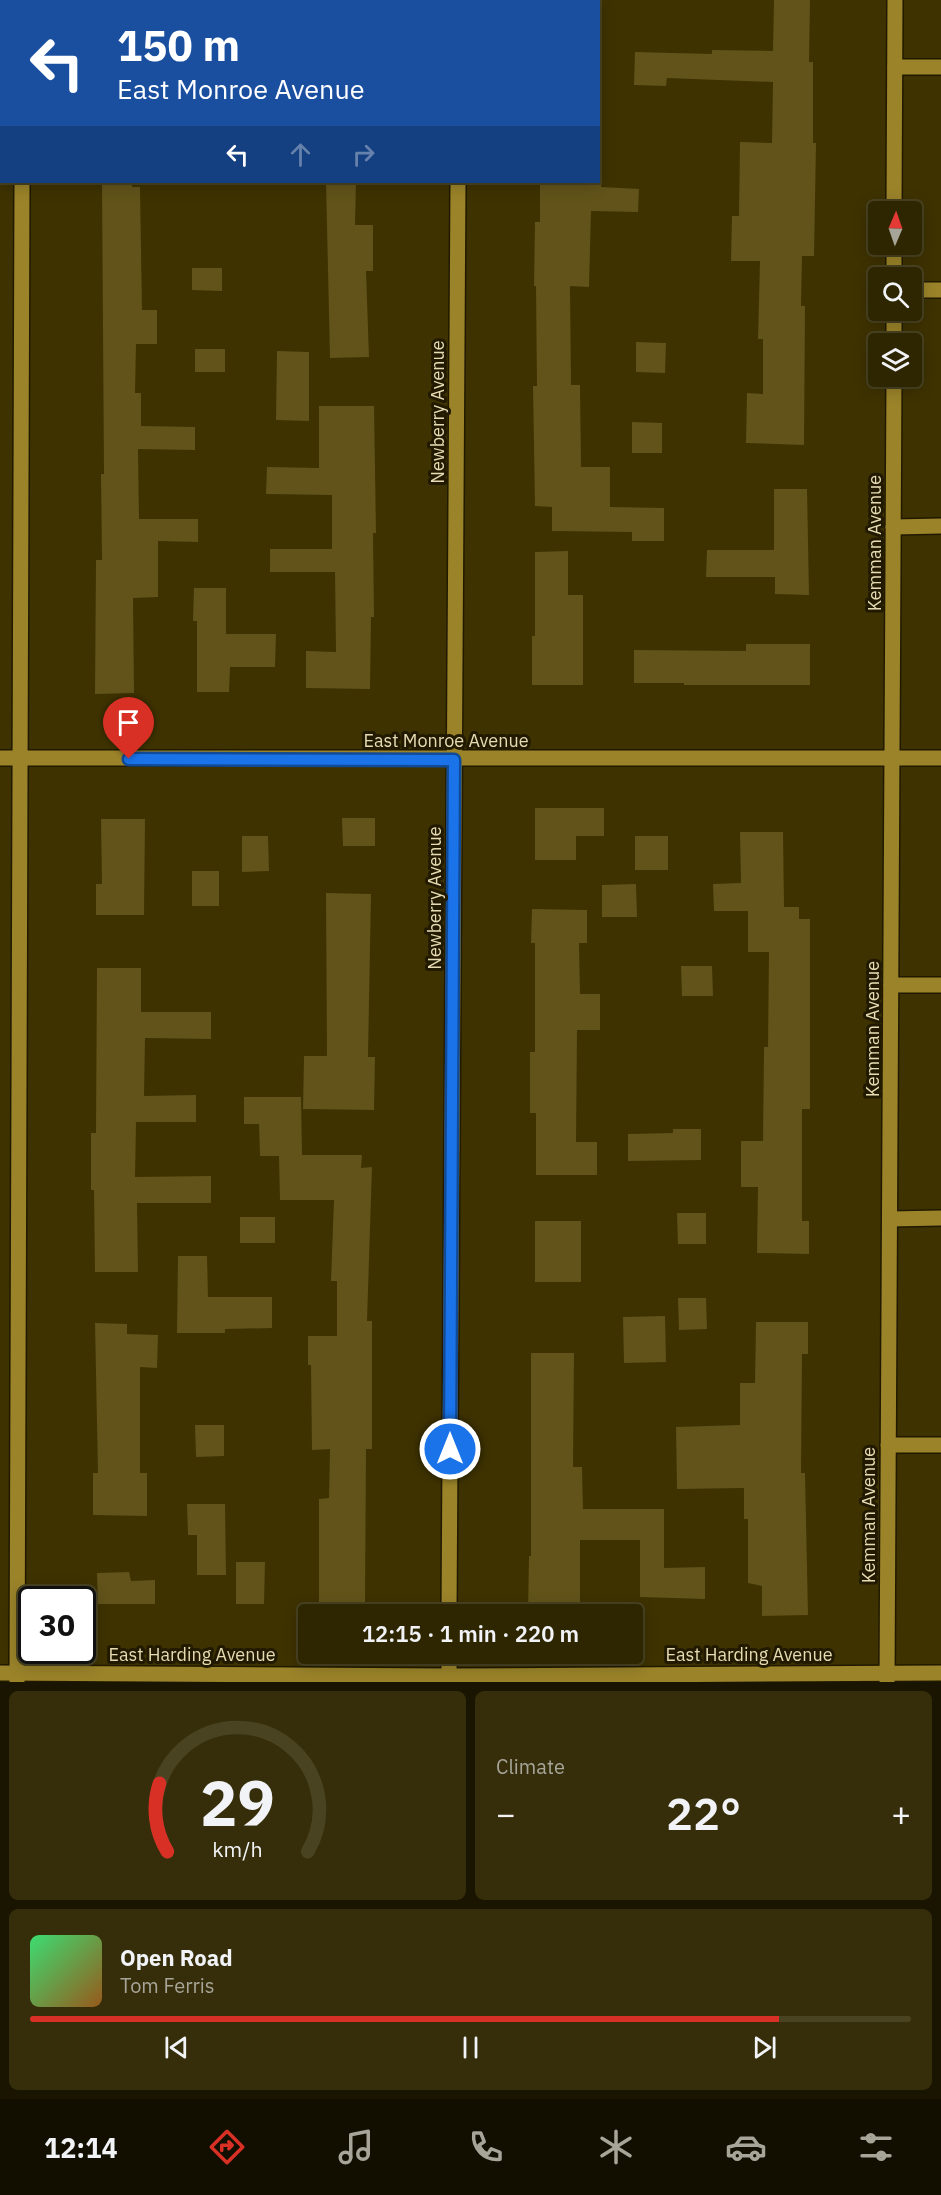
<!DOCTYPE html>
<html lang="en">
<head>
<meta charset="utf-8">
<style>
	:root { --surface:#2e2600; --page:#362e0a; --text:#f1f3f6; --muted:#a7a599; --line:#494322; --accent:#d93025 }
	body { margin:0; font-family:"IBM Plex Sans",sans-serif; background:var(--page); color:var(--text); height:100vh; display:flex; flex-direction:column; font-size:22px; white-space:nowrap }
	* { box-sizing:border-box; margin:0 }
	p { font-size:20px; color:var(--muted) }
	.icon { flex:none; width:33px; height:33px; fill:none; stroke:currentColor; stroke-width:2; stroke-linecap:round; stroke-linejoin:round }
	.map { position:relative; height:1682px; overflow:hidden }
	.panel { display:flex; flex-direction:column; gap:9px; padding:9px; background:#191500; flex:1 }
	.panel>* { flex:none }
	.hud { position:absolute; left:0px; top:0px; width:600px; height:183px; box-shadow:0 3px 15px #0003,0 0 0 2px var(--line); background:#1a4fa0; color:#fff; overflow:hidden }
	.needle { width:39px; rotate:2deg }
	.tools { position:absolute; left:868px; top:201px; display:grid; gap:12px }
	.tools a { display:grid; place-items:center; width:54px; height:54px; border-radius:6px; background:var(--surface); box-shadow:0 3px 15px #0003,0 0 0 2px var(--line); font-size:30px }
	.speed { position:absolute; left:18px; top:1586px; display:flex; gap:12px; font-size:30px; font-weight:700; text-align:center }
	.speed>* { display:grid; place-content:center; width:78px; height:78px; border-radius:50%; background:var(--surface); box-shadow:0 3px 15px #0003,0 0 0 2px var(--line); line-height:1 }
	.speed .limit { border:3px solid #111; border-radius:9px; background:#fff; color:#111 }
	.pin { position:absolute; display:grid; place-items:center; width:51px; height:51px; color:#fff; margin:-62px -26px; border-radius:50% 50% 50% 0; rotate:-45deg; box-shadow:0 0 6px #0007 }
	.pin .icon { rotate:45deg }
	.me { position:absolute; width:66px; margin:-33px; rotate:0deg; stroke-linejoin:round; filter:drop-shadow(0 0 4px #0008) }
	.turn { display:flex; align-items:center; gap:21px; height:126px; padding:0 18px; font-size:27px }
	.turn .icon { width:78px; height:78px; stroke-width:2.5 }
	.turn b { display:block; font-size:42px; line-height:51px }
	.lanes { display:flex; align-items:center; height:57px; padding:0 18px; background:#0003; justify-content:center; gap:30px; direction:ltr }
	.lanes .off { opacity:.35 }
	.big { font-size:45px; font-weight:600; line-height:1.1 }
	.panel .tile { flex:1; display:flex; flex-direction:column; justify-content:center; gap:9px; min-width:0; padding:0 21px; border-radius:9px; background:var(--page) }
	.panel .dial { align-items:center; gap:0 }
	.dial svg { height:156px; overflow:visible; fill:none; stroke:var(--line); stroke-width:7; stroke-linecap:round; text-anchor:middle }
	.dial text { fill:var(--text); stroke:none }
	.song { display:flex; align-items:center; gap:18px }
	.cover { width:72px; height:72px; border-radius:9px; background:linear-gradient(135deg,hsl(140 70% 55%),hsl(30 70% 35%)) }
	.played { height:6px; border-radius:3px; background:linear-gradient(90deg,var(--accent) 85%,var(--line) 85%) }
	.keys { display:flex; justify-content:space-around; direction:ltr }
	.heat { display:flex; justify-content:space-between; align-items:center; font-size:33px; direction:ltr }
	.panel .tiles { flex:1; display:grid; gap:9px; grid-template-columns:1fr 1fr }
	.tile:last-child { grid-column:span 2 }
	.trip { position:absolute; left:298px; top:1604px; width:345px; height:60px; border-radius:6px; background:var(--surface); box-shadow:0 3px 15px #0003,0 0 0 2px var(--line); font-weight:600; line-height:60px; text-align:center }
	.dock { display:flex; height:96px; justify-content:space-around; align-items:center; background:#120f00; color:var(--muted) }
	.dock .icon { width:42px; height:42px }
	.dock .active { color:var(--accent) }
	.dock b { font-size:27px; color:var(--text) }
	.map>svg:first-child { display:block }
	.building { fill:#61531a }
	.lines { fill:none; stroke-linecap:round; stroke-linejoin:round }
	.minor-casing { stroke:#211a01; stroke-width:18 }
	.minor { stroke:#9a8329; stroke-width:15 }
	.route-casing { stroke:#114b97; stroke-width:15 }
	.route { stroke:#1a73e8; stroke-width:10 }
	.labels { text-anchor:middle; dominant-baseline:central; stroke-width:6; stroke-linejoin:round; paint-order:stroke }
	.street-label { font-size:18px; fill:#e6dbb2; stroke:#211a01 }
</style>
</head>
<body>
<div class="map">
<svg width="941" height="1682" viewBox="0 0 941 1682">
	<rect width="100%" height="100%" fill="#3e3200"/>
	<g class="building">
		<path d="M774,0H810L809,62H813V143H816L814,256H802L801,306H805L804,445L746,443L747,393L763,394V339H758L760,261H731L732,216H739L740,142L772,143L773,82L667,78L666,86L634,85L635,52L712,54V50L773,51Z"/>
		<path d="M102,182H132V187H140L142,310H157V344H136L135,393H141V426L195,427V450L138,449L139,519H198V542L158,541V597L133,598L134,693L95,694L96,560H102L101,474H104Z"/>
		<path d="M326,182H356L355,225H373V271H366L369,357L330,358Z"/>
		<path d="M540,182H601V187L639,189L638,212L591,211L589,287L570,286L571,385H580L581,467H610V507L664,508V541H632V532L552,531V507L535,506L533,386H537L536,286H534L535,222H540Z"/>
		<path d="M192,268H222V291L192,290Z"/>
		<path d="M636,342L666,343L665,373L636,372Z"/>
		<rect x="195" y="349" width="30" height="23"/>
		<path d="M277,351L309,352V421L276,420Z"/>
		<path d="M319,406H374L376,533H373L374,617H371L370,689L306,688V651L336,652L335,572H270V549H332V495L266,494L267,467L319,468Z"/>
		<path d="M632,422L662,423V453H632Z"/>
		<path d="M774,489H807L809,595L775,594V577H706L707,550H774Z"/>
		<path d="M568,551V595H583V685H532V636H535V552Z"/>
		<path d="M194,588H226V634H276L275,667H230L229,692H197V621H193Z"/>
		<path d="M746,644H810V685H684V683H634V650L746,651Z"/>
		<path d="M535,808H604V836H576V860H535Z"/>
		<path d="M342,818H375V846H343Z"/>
		<path d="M101,819H145L144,915H96V884H102Z"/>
		<path d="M740,832H783L784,907H799V919H810V1109H802V1221H809V1254L757,1253L758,1187H741V1141H763L764,1047H768L769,952H748V911H714L713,884L741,883Z"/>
		<path d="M242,836H268L269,871L242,872Z"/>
		<rect x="635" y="836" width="33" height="34"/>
		<rect x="192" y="871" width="27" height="35"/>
		<path d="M636,884L637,917H602V885Z"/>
		<path d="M326,893L371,894L368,1057H375L374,1110L303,1109L304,1056H327Z"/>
		<path d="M532,909L587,910V943H579L580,994H600V1030H577L576,1142H597V1175H536V1113H530V1052H535V943H531Z"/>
		<path d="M681,966H712L713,996H682Z"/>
		<path d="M97,968H141V1012H211V1039L145,1038L144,1096L196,1095V1122H136L135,1177L211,1176V1203H137L138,1272H95L94,1190H91V1133H96Z"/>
		<path d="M244,1097H301L302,1155H362L361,1168L372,1167L367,1321H372V1449H366L365,1606H319V1499L329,1498L330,1449L312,1450L311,1365H308V1336H337V1281H331L334,1200H280L279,1156H260L259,1124H244Z"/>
		<path d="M673,1129H701V1160L628,1161V1134L673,1133Z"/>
		<path d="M677,1213H706V1244H678Z"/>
		<rect x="240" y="1217" width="35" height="26"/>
		<rect x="535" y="1221" width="46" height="61"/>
		<path d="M178,1256H207L208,1297H272V1328L225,1329V1333H177Z"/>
		<path d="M678,1298H706L707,1329L679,1330Z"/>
		<path d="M665,1316L666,1362L624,1363L623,1317Z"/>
		<path d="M756,1322H808V1354H802L801,1473H805L808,1615L762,1616V1586L748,1583V1519H744V1488L677,1489L676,1427L740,1425V1383H755Z"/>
		<path d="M95,1323L127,1324V1334L158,1335L157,1368L140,1367V1473H147V1516L93,1515V1473H98Z"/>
		<path d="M531,1353H574L573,1467H582L583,1509H664V1568L705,1567V1599L640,1597V1540H580V1612H528L529,1556H531Z"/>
		<path d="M195,1425H224V1456L196,1457Z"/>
		<path d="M187,1504H225L226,1575H197V1535H188Z"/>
		<path d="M236,1562H265L264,1604H236Z"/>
		<path d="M129,1572L131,1581L155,1580V1604H98L97,1573Z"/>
	</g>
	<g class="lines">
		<defs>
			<g id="minor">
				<path d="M23,2V0"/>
				<path d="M459,2V0"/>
				<path d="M895,67H941"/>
				<path d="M894,212L895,0"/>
				<path d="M894,278V244"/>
				<path d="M912,290H941"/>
				<path d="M894,344V310"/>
				<path d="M893,527L941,526"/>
				<path d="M0,758H941"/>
				<path d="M891,985H941"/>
				<path d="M890,1219L941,1218"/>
				<path d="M888,1445H941"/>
				<path d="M449,1614L458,182"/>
				<path d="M0,1673L449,1676L941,1673"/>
				<path d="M17,1682L22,182"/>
				<path d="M449,1682V1653"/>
				<path d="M887,1682L894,376"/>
			</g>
		</defs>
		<use href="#minor" class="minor-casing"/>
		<use href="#minor" class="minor"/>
	</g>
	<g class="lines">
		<defs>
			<path id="route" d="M129,759L454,760L450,1449"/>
		</defs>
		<use href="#route" class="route-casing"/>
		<use href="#route" class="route"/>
	</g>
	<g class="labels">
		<g class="street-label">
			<text transform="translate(437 412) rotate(-90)">Newberry Avenue</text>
			<text transform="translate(874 543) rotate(-90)">Kemman Avenue</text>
			<text x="446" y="740">East Monroe Avenue</text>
			<text transform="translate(434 898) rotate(-90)">Newberry Avenue</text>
			<text transform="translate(872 1029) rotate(-90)">Kemman Avenue</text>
			<text transform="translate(868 1515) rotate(-90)">Kemman Avenue</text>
			<text x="192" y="1654">East Harding Avenue</text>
			<text x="749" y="1654">East Harding Avenue</text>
		</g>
	</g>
</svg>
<div class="tools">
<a><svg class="needle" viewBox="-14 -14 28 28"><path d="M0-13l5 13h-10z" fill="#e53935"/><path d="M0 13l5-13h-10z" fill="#a7a599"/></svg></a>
<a><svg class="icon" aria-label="search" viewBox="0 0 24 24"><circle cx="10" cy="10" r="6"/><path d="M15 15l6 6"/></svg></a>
<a><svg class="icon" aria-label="layers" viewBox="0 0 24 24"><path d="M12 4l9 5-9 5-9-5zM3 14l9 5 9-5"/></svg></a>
</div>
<div class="speed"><div class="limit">30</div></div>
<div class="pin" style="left:129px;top:759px;background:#d93025"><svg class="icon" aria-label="arrive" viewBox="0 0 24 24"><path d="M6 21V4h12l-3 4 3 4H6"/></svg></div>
<svg class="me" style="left:450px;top:1449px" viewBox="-20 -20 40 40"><circle r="17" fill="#1a73e8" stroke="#fff" stroke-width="3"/><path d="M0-11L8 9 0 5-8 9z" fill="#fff"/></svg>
<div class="trip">12:15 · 1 min · 220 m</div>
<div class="hud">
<div class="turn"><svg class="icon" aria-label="left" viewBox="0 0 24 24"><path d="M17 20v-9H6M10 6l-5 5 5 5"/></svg><div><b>150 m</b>East Monroe Avenue</div></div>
<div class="lanes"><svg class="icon" aria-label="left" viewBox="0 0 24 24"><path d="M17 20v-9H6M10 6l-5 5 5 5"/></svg><svg class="icon off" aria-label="ahead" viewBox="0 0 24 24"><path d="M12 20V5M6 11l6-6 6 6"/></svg><svg class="icon off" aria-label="right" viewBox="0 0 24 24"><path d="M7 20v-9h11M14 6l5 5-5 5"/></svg></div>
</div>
</div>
<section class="panel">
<div class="tiles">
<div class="tile dial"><svg viewBox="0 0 100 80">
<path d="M14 69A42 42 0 1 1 86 69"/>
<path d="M14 69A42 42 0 0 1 10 34" stroke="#d93025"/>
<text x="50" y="56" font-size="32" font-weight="700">29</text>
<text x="50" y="72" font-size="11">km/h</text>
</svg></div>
<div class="tile"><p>Climate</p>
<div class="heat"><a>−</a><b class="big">22°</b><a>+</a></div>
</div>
<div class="tile">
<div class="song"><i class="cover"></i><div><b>Open Road</b><p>Tom Ferris</p></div></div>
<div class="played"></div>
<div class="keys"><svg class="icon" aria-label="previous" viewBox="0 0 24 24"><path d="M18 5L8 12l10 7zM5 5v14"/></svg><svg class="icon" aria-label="pause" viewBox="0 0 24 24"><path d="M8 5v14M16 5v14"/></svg><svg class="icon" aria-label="next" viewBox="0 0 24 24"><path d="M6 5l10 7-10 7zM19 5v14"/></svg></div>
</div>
</div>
</section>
<nav class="dock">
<b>12:14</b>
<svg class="icon active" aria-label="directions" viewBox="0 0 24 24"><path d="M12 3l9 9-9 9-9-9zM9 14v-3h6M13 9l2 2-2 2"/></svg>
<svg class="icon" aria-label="music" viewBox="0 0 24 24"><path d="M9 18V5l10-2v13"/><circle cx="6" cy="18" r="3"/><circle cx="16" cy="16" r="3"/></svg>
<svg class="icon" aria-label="phone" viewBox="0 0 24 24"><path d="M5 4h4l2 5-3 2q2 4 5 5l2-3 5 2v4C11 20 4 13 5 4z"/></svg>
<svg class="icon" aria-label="climate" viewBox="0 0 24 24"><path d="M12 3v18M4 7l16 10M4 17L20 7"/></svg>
<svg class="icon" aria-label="car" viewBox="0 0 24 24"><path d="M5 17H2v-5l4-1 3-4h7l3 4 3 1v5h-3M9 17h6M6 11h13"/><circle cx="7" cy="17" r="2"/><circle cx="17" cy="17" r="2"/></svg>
<svg class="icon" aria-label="filters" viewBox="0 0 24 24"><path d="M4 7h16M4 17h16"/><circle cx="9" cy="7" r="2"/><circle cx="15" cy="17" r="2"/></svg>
</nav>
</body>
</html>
